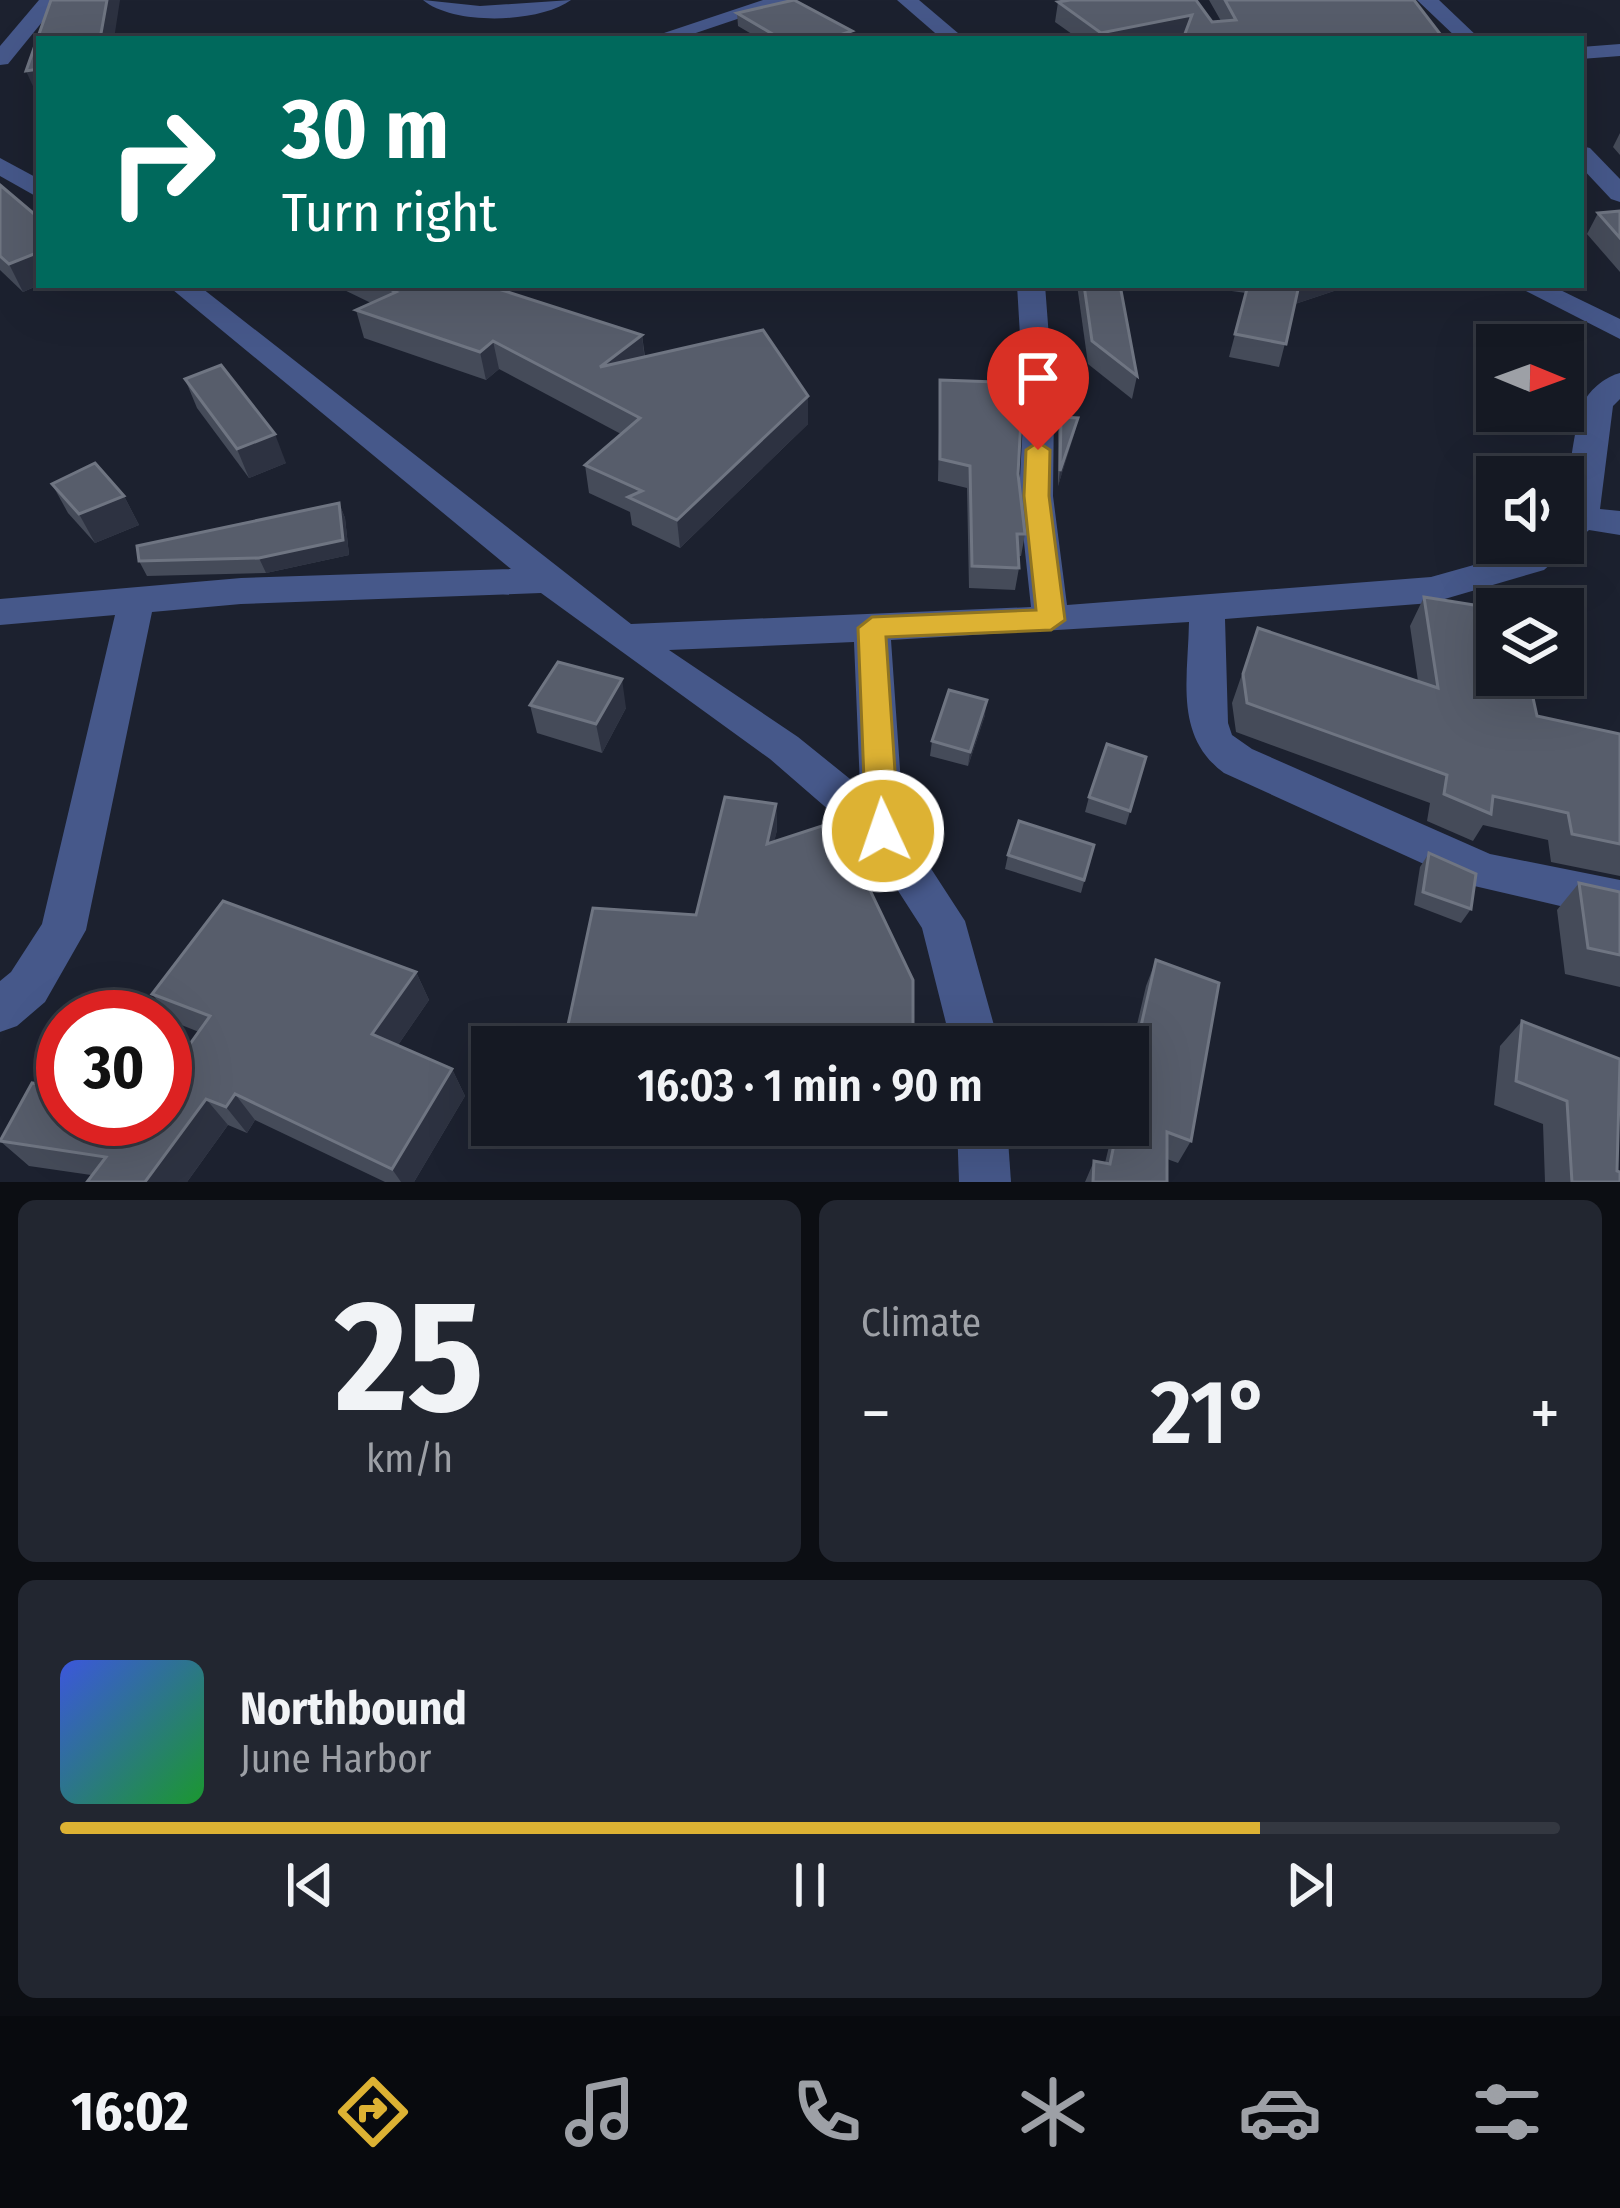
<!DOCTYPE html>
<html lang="en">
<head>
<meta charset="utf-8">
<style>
	:root { --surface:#151923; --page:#222630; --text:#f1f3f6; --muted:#9da0a6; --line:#343841; --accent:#ddb233 }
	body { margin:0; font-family:"Fira Sans Condensed",sans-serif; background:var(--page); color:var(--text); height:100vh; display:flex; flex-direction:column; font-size:45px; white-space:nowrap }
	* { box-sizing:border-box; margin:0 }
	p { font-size:39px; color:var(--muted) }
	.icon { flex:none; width:66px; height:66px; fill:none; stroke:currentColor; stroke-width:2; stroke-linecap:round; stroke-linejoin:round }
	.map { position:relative; height:1182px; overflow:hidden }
	.sheet { display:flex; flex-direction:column; gap:18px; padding:18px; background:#0c0e13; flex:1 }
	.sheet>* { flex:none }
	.top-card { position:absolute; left:36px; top:36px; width:1548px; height:252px; border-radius:0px; box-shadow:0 12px 48px #0002,0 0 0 3px var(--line); background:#00695c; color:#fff; overflow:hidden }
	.needle { width:78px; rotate:91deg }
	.controls { position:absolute; left:1476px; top:324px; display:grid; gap:24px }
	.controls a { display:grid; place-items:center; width:108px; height:108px; border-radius:0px; background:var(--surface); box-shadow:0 12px 48px #0002,0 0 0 3px var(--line); font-size:60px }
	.speed { position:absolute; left:36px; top:990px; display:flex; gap:24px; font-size:60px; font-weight:700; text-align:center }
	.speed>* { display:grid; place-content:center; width:156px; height:156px; border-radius:50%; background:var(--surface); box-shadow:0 12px 48px #0002,0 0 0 3px var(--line); line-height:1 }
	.speed .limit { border:18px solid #d22; background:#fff; color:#111 }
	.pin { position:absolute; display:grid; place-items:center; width:102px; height:102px; color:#fff; margin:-123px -51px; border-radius:50% 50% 50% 0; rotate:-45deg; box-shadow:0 0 12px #0007 }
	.pin .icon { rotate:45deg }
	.me { position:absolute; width:132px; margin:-66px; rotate:357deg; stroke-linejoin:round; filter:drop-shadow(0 0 9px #0008) }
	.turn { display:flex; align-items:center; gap:42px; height:252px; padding:0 48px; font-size:54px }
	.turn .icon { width:156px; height:156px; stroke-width:2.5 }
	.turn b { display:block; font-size:84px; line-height:102px }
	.big { font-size:90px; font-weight:600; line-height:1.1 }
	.sheet .tile { flex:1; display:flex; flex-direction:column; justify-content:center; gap:18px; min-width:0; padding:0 42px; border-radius:18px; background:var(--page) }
	.sheet .dial { align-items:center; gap:0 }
	.dial b { font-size:156px; line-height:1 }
	.song { display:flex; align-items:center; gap:36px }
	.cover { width:144px; height:144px; border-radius:18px; background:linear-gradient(135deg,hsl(230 70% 55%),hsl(130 70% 35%)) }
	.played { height:12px; border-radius:6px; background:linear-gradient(90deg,var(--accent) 80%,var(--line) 80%) }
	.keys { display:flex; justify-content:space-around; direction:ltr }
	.heat { display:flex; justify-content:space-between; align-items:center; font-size:66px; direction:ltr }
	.sheet .tiles { flex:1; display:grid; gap:18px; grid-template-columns:1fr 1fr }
	.tile:last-child { grid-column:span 2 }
	.trip { position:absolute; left:471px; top:1026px; width:678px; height:120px; border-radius:0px; background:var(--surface); box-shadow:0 12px 48px #0002,0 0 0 3px var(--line); font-weight:600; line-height:120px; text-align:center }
	.tabs { display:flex; height:192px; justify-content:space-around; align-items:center; background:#080a0e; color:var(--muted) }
	.tabs .icon { width:84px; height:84px }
	.tabs .current { color:var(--accent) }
	.tabs b { font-size:54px; color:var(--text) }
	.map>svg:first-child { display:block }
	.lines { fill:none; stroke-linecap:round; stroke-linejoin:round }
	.street { fill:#46588a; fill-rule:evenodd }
	.wall { fill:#454b59 }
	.shaded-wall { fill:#2d3241 }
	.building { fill:#575d6b; stroke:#6f7582; stroke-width:3 }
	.route { fill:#ddb233; stroke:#907421; stroke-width:3 }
</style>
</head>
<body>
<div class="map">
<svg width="1620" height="1182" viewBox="0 0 1620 1182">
	<rect width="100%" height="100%" fill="#1c212f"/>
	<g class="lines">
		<g class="street">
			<path d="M39,0H60L8,64L0,65V46Z"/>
			<path d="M423,0L480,6L571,0C540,23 454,26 423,0Z"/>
			<path d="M763,0H794L678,39H646Z"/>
			<path d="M897,0H919L965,39H942Z"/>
			<path d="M1417,0H1439L1480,39H1458Z"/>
			<path d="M1620,44V56L1581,59V47Z"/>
			<path d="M1581,146L1590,148L1620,179V202L1611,199L1581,167Z"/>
			<path d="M0,158L39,179V198L0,176Z"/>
			<path d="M167,285H198L631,624L1031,607L1019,496L1024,403L1017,285H1045L1054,403L1053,496L1067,605L1431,577L1520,552L1531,543H1563C1563,518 1573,423 1584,402C1590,389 1607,376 1620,373V399L1613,406L1600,509L1620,511V535L1589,530L1544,570L1431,603L1225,619L1228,723L1232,735L1252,749L1490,854L1620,880V920L1470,885L1224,773C1174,736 1188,679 1189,622L891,640L904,827L965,921L1000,1047H952L922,928L868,844L770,759L541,593L241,604L152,612L86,930L45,1002L17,1026L0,1032V981L11,972L42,924L115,615L0,625V599L241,578L511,569ZM854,642L860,787L798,737L669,650Z"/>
			<path d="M1514,285H1550L1620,319V339Z"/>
			<path d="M957,1125H1007L1011,1182H959Z"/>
		</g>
	</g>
	<g class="wall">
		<path d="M1209,0H1414L1167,39H1079L1055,22L1058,2L1212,22L1221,21Z"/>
		<path d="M737,13L852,31V39H760L738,26Z"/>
		<path d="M1620,133V155L1613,147Z"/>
		<path d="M0,185L39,218V285L23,292L0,270Z"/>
		<path d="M1620,211V272L1587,234L1598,213Z"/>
		<path d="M334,285H486L642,335L645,357L808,424L680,548L632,525L630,512L589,493L585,465L621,434L499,369L486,380L364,338L356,310L371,303Z"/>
		<path d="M1077,285H1120L1137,376L1132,399L1088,364Z"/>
		<path d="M1189,285H1352L1295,304L1279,367L1229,357L1246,293Z"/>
		<path d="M185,379L286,463L249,478L197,408Z"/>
		<path d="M940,380L1018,474L1025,534L1021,556H1018L1019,568L1015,590L969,588L967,488L938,481Z"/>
		<path d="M1061,417L1078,418L1058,486V432Z"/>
		<path d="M52,484L124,496L139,525L95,543L68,513Z"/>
		<path d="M339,503L345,518L349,555L266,573L147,576L139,561Z"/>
		<path d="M1424,597L1537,716L1620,734V876L1551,862L1548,840L1483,825L1473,841L1427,821L1430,803L1236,732L1232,703L1258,628L1418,681L1410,626Z"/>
		<path d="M530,705L626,708L602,753L537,733Z"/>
		<path d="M985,715L968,766L930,756L932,741Z"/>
		<path d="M1146,757L1126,825L1085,812L1089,797Z"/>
		<path d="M776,804L777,830L774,841L913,1047H575L568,1025L696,915Z"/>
		<path d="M1094,845L1081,893L1005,869L1008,855Z"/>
		<path d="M1429,853L1471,909L1461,923L1414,905L1420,867Z"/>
		<path d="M1579,883L1620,892V987L1565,974L1557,910Z"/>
		<path d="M1156,960L1191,1141L1178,1163L1167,1159V1182H1085L1094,1161L1105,1163L1114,1125H1128V1063L1146,986Z"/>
		<path d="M416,972L429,1000L398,1045L452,1069L465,1096L414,1182H385L255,1120L247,1133L228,1125L187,1182H87L91,1175L29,1166L0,1141L165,1119L199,1032L174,1022L152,994Z"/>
		<path d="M1522,1021L1617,1171L1620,1182H1545L1543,1124L1494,1105L1500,1046Z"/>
		<path d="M815,1125H913L910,1149L830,1144L831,1128Z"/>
	</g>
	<g class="shaded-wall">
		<path d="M107,0H120L114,39H100Z"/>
		<path d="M1192,15L1188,35L1167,39H1100L1101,33Z"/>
		<path d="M852,31V39H828Z"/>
		<path d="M39,69V95H37L26,71Z"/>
		<path d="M39,252V285L23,292L9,264Z"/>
		<path d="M1299,285H1352L1292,305Z"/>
		<path d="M642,335L645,362L600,367Z"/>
		<path d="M493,341L499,369L486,380L480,352Z"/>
		<path d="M808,396V424L680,548L677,520Z"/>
		<path d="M1078,418L1075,432L1058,486L1060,471Z"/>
		<path d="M275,434L286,463L249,478L237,449Z"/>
		<path d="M124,496L139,525L95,543L79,514Z"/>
		<path d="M339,503L345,518L349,555L266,573L259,558Z"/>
		<path d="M622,679L626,708L602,753L596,724Z"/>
		<path d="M987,700L985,715L968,766L970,752Z"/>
		<path d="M776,804L777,830L768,870L767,844Z"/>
		<path d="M416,972L429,1000L387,1061L372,1034Z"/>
		<path d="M452,1069L465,1096L414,1182H401L392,1169Z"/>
		<path d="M235,1094L255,1120L247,1133L226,1107Z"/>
		<path d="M206,1099L228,1125L187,1182H145Z"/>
	</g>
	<g class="building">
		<path d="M51,0H107L100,39H39V69L26,71Z"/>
		<path d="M794,0L852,31L828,39H781L737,13Z"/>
		<path d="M1070,0H1196L1212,22L1236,20L1225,0H1414L1444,39H1183L1192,15L1101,33L1058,2Z"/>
		<path d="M162,35V39H129Z"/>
		<path d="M0,185L39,218V252L9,264L0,256Z"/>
		<path d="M1620,211V238L1598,213Z"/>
		<path d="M381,285H486L642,335L600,367L763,330L808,396L677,520L628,497L642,491L585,465L640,418L493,341L480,352L356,310L396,292Z"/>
		<path d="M1084,285H1120L1137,376L1092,341Z"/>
		<path d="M1248,285H1299L1286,344L1235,334Z"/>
		<path d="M221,365L275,434L237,449L185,379Z"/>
		<path d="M940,380L1023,383L1018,474L1025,534H1017L1019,568L972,566L970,466L940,459Z"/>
		<path d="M1061,417L1078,418L1060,471Z"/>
		<path d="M95,463L124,496L79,514L52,484Z"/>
		<path d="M339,503L343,540L259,558L139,561L137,546Z"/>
		<path d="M1424,597L1499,609H1497V675H1528L1537,716L1620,734V844L1572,834L1568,813L1493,796L1491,814L1444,794L1447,775L1247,703L1243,674L1258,628L1438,688Z"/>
		<path d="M558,662L622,679L596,724L530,705Z"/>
		<path d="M949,690L987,700L970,752L932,741Z"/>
		<path d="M1107,744L1146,757L1130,811L1089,797Z"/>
		<path d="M725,797L776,804L767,844L837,821L913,980V1047H714L717,1036L568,1025L593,908L696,915Z"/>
		<path d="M1019,821L1094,845L1084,880L1008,855Z"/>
		<path d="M1429,853L1476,874L1471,909L1423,892Z"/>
		<path d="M1579,883L1620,892V955L1588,948Z"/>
		<path d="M223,901L416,972L372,1034L452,1069L392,1169L235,1094L226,1107L206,1099L145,1182H87L106,1157L0,1141L32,1083L63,1088V1119H165V1079L210,1016L152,994Z"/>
		<path d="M1156,960L1219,983L1191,1141L1167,1132V1182H1093L1094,1161L1110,1164L1118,1125H1128V1083Z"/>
		<path d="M1522,1021L1620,1059L1617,1171L1620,1172V1182H1572L1567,1101L1516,1081Z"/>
	</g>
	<path class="route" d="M1038,442L1050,450L1049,496L1065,620L1051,630L886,637L899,831L894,841L883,845L871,841L866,831L858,628L872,617L1036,610L1024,496L1026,450Z"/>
</svg>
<div class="controls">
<a><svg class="needle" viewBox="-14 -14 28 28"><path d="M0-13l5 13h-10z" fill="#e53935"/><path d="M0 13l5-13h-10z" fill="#9da0a6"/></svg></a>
<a><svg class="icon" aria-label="sound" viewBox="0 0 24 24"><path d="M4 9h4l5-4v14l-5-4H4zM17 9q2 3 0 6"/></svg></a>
<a><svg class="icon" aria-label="layers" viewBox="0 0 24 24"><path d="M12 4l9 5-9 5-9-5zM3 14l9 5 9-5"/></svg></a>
</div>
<div class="speed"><div class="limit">30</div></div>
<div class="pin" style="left:1038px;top:450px;background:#d93025"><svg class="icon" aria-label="arrive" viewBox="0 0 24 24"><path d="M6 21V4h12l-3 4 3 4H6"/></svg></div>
<svg class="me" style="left:883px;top:831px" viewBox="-20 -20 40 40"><circle r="17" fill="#ddb233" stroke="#fff" stroke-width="3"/><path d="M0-11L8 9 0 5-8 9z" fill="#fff"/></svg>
<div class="trip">16:03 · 1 min · 90 m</div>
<div class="top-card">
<div class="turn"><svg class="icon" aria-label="right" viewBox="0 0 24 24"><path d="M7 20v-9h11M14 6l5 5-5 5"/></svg><div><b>30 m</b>Turn right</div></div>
</div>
</div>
<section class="sheet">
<div class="tiles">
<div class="tile dial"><b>25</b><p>km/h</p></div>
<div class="tile"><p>Climate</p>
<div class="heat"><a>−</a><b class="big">21°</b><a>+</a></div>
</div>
<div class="tile">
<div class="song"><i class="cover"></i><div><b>Northbound</b><p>June Harbor</p></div></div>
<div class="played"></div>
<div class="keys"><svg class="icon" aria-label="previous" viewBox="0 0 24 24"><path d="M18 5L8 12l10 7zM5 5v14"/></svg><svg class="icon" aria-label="pause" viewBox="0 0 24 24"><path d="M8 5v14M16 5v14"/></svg><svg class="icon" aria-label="next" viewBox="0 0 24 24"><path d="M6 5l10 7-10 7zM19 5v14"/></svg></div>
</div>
</div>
</section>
<nav class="tabs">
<b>16:02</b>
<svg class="icon current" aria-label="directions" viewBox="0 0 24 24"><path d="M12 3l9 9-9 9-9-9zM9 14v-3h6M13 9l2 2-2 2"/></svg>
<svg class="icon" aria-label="music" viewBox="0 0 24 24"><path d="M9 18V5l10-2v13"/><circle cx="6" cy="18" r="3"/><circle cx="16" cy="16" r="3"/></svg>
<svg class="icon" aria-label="phone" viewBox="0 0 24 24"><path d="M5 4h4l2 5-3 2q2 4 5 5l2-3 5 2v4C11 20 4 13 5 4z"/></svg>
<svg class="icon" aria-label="climate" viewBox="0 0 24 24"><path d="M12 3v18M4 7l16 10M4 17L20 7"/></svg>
<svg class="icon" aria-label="car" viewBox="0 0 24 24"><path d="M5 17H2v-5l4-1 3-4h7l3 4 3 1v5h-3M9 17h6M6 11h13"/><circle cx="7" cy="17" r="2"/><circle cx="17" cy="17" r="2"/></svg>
<svg class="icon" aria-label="filters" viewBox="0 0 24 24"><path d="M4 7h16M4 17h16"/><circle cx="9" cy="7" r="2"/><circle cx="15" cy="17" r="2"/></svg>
</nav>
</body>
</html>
